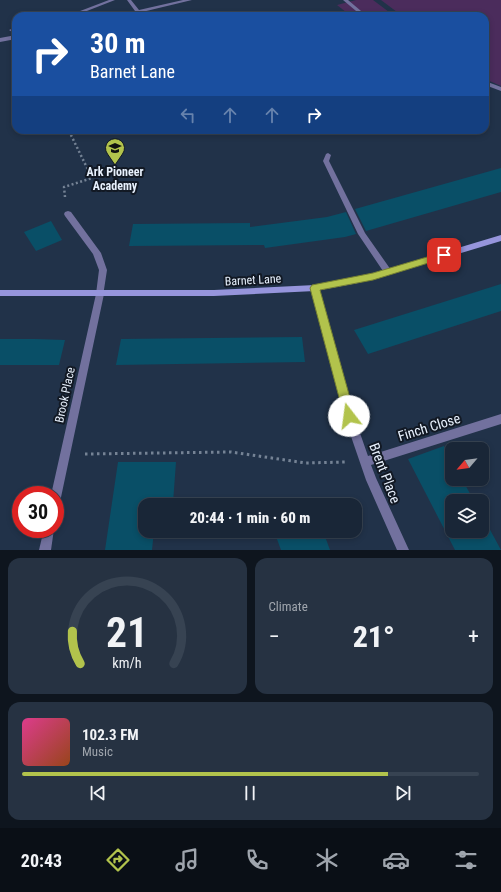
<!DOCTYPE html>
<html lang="en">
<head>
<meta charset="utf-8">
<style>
	:root { --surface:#192637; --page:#263242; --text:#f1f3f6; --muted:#9fa5ad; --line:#374352; --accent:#b2c34c }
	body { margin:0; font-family:"Roboto Condensed",sans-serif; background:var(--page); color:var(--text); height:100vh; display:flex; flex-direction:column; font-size:15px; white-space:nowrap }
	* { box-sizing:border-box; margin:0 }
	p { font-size:13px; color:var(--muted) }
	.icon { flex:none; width:22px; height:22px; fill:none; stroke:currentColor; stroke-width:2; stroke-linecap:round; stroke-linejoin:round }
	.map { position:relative; height:550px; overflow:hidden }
	.details { display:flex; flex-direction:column; gap:8px; padding:8px; background:#0e151e; flex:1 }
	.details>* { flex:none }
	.banner { position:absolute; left:12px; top:12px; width:477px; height:122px; border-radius:12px; box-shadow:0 2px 6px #0003,0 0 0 1px var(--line); background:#1a4fa0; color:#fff; overflow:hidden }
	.needle { width:26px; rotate:241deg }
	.controls { position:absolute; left:445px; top:442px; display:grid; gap:8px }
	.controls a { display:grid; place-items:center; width:44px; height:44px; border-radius:8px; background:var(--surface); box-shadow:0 2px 6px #0003,0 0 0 1px var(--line); font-size:20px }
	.speed { position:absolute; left:12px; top:486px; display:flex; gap:8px; font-size:20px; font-weight:700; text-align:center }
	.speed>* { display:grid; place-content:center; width:52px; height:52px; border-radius:50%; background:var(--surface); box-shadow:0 2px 6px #0003,0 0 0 1px var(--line); line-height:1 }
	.speed .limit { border:6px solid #d22; background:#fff; color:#111 }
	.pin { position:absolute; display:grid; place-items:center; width:34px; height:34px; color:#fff; margin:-17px; border-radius:8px; box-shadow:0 2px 6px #0006 }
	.me { position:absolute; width:44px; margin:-22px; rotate:345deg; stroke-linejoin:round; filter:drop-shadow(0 0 3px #0008) }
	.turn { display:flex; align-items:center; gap:14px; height:84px; padding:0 12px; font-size:18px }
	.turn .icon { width:52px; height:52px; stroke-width:2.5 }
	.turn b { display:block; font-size:28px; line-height:34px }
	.lanes { display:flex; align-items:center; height:38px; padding:0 12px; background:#0003; justify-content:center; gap:20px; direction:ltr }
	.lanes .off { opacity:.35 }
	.big { font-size:30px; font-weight:800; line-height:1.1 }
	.details .widget { flex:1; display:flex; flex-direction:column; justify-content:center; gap:6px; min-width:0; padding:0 14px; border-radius:12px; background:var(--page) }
	.details .dial { align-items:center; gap:0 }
	.dial svg { height:104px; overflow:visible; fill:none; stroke:var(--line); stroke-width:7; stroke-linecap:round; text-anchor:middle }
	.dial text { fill:var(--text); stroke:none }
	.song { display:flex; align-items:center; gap:12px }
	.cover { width:48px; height:48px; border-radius:6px; background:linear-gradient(135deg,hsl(330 70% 55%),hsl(20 70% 35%)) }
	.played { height:4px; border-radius:2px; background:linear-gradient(90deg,var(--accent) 80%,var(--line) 80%) }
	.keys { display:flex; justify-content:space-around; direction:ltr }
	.heat { display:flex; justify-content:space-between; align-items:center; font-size:22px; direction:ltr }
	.details .tiles { flex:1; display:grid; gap:8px; grid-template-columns:1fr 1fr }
	.widget:last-child { grid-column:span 2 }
	.trip { position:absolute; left:138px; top:498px; width:224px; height:40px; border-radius:12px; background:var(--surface); box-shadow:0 2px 6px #0003,0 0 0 1px var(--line); font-weight:800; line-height:40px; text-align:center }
	.dock { display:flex; height:64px; justify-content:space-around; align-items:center; background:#0a0f16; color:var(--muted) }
	.dock .icon { width:28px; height:28px }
	.dock .on { color:var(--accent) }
	.dock b { font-size:18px; color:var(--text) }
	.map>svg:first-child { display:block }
	.green { fill:#4b2c5c }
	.building { fill:#094f67 }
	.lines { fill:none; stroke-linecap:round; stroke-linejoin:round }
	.path-far2 { stroke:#758395; stroke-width:1.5; stroke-dasharray:1.5 2; stroke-linecap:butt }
	.path-far1 { stroke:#758395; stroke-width:2.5; stroke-dasharray:2 2.5; stroke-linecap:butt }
	.path { stroke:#758395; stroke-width:3; stroke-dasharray:2.5 3.5; stroke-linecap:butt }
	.lane { fill:#72719e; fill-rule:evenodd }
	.street { fill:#72719e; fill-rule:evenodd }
	.secondary { fill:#9695dc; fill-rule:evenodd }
	.route { fill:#b2c34c; stroke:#747f31 }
	.labels { text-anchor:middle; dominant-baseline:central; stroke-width:4; stroke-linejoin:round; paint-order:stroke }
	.poi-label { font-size:12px; font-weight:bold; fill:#e8f1fd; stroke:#121924 }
	.street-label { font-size:12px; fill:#e8f1fd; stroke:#121924 }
	.near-street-label { font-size:14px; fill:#e8f1fd; stroke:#121924 }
</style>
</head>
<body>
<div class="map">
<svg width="501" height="550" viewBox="0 0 501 550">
	<rect width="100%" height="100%" fill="#213249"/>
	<g class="green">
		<path d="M356,0H373L389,12L374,16H351L337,5Z"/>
		<path d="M381,0H501V86L485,79V16H383L397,12Z"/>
	</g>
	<g class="building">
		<path d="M501,168V192L366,231L355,209Z"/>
		<path d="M346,212L356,234L345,237L265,248L264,245L129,246L133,224L250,223V227L327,217Z"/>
		<path d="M51,221L62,240L36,251L24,232Z"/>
		<path d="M501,284V311L368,354L354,330Z"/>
		<path d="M302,337L305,362L116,365L121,339Z"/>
		<path d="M0,339H35L65,340L59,365H0Z"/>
		<path d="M444,446L452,460V479H462L474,501H452V531H482V515L501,550H455L408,459Z"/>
		<path d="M118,462H176L173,503L156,502V505H145V531H154L152,550H105Z"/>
		<path d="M274,531H323L330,550H281Z"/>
	</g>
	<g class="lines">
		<path class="path-far2" d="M68,130L70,134"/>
		<path class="path-far1" d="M65,197L64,187L92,178L70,133"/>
		<path class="path" d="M85,454L231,452L306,463L345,462"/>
		<g class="lane">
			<path d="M109,0H115L74,16H67Z"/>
			<path d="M127,0H131L139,10L183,0H192L138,13L115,16L135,11Z"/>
			<path d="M343,0H348L367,16H362Z"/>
			<path d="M16,27V31L12,32L9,30Z"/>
			<path d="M16,35V39L0,42V38Z"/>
			<path d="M485,81L501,87V91L485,85Z"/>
			<path d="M328,153L331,155L329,161L365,233L391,270L392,272L391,274H385L358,234L323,161L326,154Z"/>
			<path d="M68,211L71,212L101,253L107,270L103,296H97L96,294L99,270L93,254L65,216L64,214L65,212Z"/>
		</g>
		<g class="street">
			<path d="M315,285L318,286L319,288L354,416L368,456L501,414V424L371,465L376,478L409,550H397L366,480L344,416L311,288L312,286Z"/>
			<path d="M100,291L103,292L104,294L60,502L59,506L55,507V495H51L96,294L97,292Z"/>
			<path d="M44,529H54L51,550H39Z"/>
		</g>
		<path class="secondary" d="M501,235V241L388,275L358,283L315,291L214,296H0V290H214L315,285L358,277L388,269Z"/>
	</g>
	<path class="route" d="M444,252L449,255L448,257L373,280L320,290L355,416L353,420L349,421L345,420L310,288L312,285L373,273Z"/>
	<defs>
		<symbol id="school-pin" viewBox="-11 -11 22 30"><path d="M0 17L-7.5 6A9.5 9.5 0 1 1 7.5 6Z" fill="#b2c34c" stroke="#121924"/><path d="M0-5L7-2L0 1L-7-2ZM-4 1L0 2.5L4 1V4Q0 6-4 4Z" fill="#111"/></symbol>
	</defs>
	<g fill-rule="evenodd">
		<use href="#school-pin" x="104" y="137" width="22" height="30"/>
	</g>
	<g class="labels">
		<g class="poi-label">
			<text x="115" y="172">Ark Pioneer<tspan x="115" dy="14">Academy</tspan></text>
		</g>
		<g class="street-label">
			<text transform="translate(253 280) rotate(-3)">Barnet Lane</text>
			<text transform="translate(65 395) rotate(-78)">Brook Place</text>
		</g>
		<g class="near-street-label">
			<text transform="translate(429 427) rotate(-17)">Finch Close</text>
			<text transform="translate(385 473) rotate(69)">Brent Place</text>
		</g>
	</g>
</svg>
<div class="controls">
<a><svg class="needle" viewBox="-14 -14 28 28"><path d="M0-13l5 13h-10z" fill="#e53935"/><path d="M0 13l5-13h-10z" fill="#9fa5ad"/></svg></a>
<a><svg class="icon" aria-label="layers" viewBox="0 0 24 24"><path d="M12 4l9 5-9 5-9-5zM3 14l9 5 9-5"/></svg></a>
</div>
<div class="speed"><div class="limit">30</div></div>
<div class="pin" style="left:444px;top:255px;background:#d93025"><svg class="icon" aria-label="arrive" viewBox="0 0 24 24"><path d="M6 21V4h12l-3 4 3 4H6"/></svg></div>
<svg class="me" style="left:349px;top:416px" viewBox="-20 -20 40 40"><circle r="19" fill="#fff"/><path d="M0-13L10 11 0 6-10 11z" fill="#b2c34c"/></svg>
<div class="trip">20:44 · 1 min · 60 m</div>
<div class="banner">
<div class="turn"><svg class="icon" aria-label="right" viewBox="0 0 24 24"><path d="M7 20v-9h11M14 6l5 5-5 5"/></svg><div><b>30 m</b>Barnet Lane</div></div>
<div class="lanes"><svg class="icon off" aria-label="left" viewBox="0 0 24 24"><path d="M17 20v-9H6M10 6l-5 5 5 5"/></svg><svg class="icon off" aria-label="ahead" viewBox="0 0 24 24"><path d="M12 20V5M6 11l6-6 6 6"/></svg><svg class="icon off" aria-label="ahead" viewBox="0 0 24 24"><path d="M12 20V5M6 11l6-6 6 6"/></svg><svg class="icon" aria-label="right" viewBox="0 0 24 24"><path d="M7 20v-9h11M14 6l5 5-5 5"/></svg></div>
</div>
</div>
<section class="details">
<div class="tiles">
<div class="widget dial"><svg viewBox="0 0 100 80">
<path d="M14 69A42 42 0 1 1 86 69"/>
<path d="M14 69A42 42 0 0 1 8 44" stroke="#b2c34c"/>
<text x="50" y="56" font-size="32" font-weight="700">21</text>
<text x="50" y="72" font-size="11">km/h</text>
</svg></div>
<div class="widget"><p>Climate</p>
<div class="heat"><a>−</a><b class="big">21°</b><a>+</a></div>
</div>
<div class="widget">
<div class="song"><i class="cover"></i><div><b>102.3 FM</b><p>Music</p></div></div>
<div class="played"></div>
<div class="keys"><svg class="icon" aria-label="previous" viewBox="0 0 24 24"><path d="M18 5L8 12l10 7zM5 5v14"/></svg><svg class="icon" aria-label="pause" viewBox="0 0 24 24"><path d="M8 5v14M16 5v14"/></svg><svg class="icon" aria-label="next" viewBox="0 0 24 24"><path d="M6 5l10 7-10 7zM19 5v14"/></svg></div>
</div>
</div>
</section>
<nav class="dock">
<b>20:43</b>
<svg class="icon on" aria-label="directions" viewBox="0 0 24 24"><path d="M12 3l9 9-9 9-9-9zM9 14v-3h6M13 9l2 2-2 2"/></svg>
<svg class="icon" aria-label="music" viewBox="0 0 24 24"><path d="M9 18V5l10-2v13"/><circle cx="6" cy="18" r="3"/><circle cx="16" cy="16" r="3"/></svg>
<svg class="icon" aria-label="phone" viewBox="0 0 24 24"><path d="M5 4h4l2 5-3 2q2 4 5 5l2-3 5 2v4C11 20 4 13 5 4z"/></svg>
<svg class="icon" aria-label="climate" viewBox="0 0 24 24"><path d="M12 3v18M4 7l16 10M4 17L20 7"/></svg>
<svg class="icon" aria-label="car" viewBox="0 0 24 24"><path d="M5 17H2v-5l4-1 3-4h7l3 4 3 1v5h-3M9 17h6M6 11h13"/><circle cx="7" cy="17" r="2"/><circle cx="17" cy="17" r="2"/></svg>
<svg class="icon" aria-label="filters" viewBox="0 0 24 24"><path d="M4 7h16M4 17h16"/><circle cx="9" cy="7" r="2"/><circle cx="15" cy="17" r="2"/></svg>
</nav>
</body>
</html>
